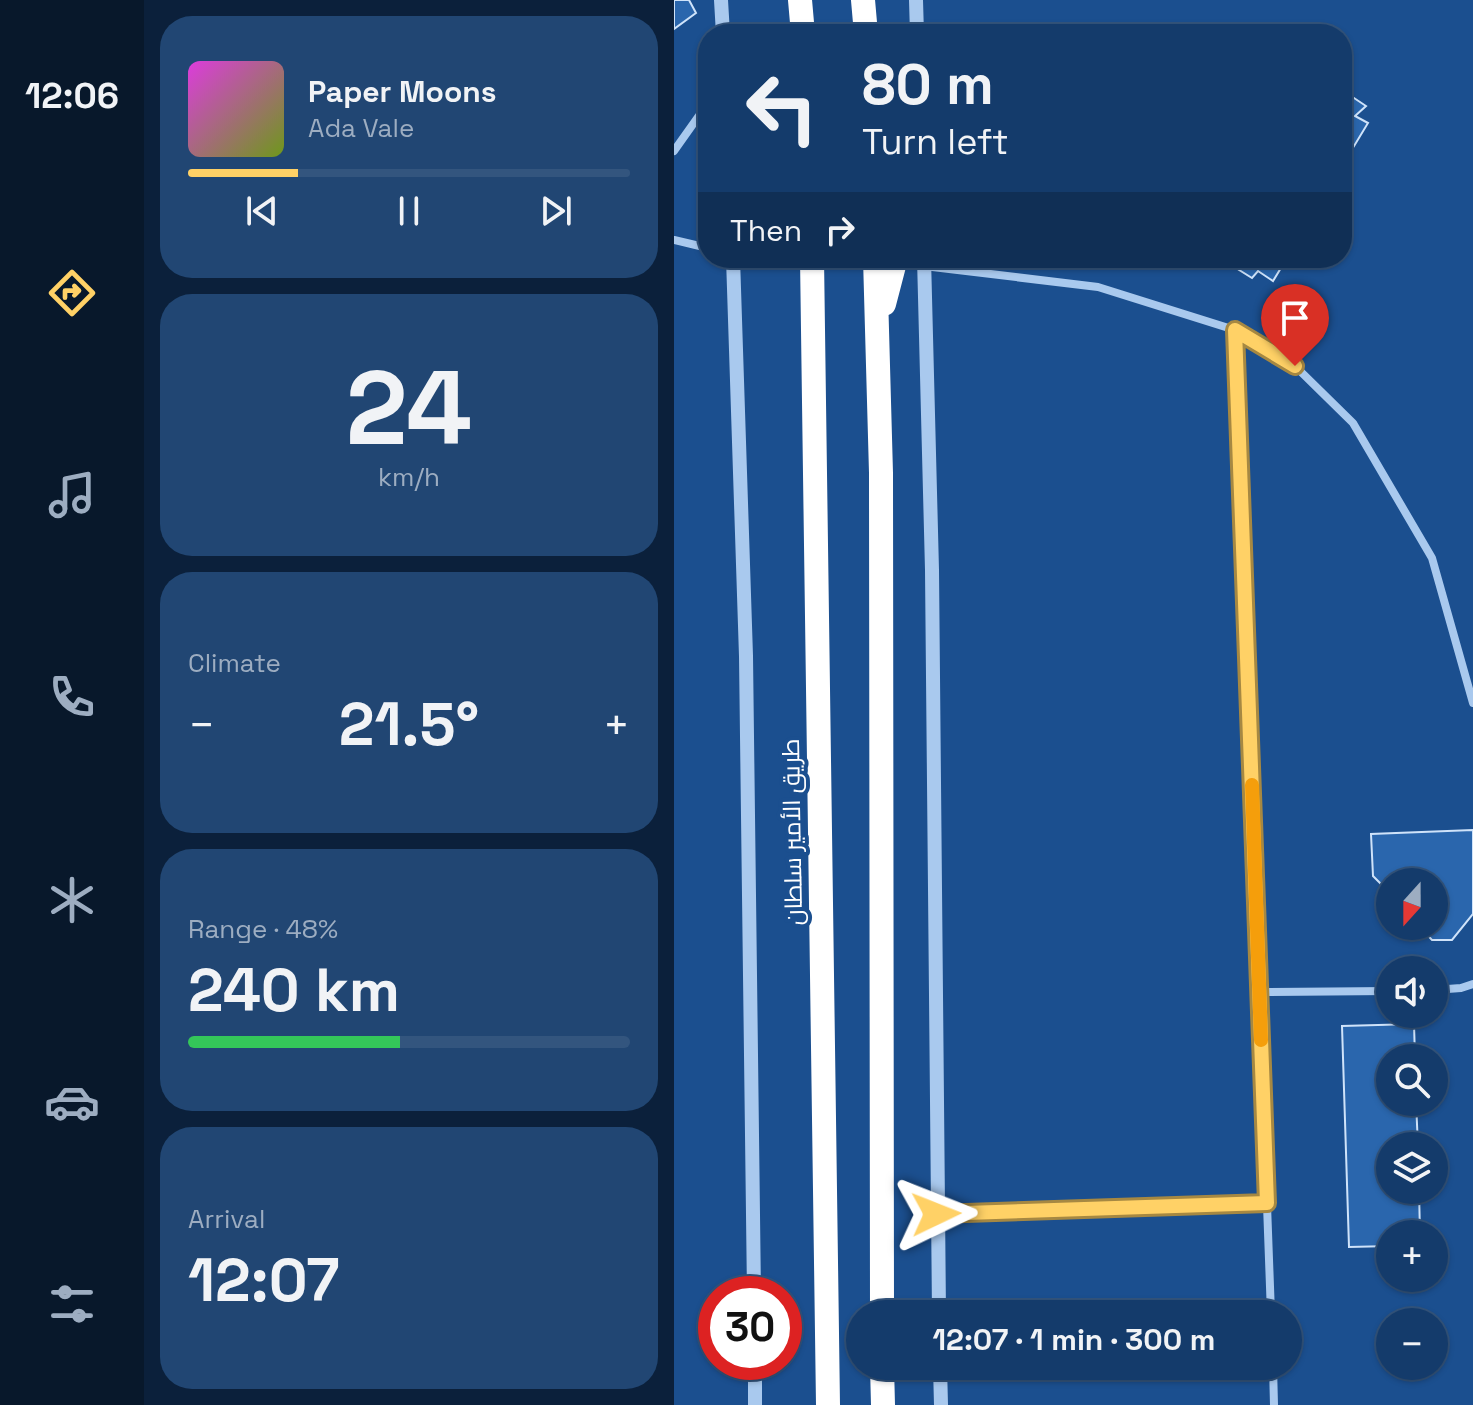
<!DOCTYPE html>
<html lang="en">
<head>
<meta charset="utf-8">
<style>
	:root { --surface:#143b6b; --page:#214673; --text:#f1f3f6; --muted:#9dadc1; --line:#33557e; --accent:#ffd166 }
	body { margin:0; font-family:"Space Grotesk",Cairo,sans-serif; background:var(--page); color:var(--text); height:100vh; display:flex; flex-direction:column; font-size:30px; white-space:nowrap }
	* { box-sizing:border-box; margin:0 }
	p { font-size:26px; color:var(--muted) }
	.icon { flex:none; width:44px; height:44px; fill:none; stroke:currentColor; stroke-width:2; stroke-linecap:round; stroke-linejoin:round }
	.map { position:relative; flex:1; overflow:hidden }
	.side { display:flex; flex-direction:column; gap:16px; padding:16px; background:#0b203b; width:530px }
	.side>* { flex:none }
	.guide { position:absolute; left:24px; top:24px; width:654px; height:244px; border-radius:32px; box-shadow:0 2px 6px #0004,0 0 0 2px var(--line); background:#143b6b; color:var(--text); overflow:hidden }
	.needle { width:52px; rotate:201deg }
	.tools { position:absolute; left:702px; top:868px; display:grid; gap:16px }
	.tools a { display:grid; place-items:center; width:72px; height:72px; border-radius:50%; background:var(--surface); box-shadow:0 2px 6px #0004,0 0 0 2px var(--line); font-size:40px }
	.speed { position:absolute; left:24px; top:1276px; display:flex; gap:16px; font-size:40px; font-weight:700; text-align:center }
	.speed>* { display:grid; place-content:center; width:104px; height:104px; border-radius:50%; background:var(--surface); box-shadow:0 2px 6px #0004,0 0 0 2px var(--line); line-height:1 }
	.speed .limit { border:12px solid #d22; background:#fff; color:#111 }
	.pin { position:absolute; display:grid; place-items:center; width:68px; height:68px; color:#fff; margin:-82px -34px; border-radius:50% 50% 50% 0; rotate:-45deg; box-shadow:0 0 8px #0007 }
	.pin .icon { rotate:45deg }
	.me { position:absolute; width:88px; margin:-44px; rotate:88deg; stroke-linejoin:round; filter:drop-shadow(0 0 6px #0008) }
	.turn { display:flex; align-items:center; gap:28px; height:168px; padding:0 32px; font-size:36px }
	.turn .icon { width:104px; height:104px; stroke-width:2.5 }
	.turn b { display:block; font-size:56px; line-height:68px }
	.then { display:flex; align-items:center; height:76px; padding:0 32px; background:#0003; gap:16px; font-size:30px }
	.big { font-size:60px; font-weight:600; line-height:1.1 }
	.side .tile { flex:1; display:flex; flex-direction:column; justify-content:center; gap:12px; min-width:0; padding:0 28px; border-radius:32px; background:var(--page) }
	.side .dial { align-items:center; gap:0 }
	.dial b { font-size:104px; line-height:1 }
	.song { display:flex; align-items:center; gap:24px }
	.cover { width:96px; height:96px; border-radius:12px; background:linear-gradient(135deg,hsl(300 70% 55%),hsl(80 70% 35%)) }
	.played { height:8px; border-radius:4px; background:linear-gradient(90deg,var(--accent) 25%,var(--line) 25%) }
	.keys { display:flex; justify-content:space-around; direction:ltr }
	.heat { display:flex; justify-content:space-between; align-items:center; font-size:44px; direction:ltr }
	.charge { height:12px; border-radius:6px; background:linear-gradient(90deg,#34c759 48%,var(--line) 0) }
	.trip { position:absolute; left:172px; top:1300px; width:456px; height:80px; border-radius:40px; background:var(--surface); box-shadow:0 2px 6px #0004,0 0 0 2px var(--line); font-weight:600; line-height:80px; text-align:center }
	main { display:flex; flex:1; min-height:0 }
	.tabs { display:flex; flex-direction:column; width:144px; justify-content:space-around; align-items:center; background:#08182b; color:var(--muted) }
	.tabs .icon { width:56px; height:56px }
	.tabs .current { color:var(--accent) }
	.tabs b { font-size:36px; color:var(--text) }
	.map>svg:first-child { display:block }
	.building { fill:#2a66ad; stroke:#cfe3fa; stroke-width:2 }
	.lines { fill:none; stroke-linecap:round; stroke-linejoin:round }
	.minor { stroke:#a9c9ee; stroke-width:8 }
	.tertiary { stroke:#a9c9ee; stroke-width:14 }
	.motorway { stroke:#fff; stroke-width:24 }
	.route-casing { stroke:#a68842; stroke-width:20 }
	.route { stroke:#ffd166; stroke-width:14 }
	.slow { stroke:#f59e0b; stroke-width:14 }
	.labels { text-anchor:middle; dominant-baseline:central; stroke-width:8; stroke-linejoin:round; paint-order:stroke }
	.street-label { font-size:24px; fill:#fff; stroke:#1b4f8f }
</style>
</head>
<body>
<main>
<nav class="tabs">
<b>12:06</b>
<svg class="icon current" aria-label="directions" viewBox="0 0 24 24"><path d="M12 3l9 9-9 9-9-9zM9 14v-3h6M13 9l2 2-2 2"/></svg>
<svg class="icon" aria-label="music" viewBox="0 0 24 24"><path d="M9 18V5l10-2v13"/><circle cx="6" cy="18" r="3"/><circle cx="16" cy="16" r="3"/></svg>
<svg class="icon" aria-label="phone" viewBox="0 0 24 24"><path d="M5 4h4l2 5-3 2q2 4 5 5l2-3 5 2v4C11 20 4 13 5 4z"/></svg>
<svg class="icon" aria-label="climate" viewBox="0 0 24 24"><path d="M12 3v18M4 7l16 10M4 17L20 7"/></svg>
<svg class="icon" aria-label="car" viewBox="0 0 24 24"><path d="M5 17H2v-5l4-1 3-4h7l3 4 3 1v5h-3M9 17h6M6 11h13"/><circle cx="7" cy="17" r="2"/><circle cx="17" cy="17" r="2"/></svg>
<svg class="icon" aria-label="filters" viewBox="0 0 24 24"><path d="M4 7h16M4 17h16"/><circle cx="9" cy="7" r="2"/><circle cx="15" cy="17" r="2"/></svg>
</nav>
<section class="side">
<div class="tile">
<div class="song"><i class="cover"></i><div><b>Paper Moons</b><p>Ada Vale</p></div></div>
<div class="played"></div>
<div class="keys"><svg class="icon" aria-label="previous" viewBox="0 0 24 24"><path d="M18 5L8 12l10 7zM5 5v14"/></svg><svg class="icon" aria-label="pause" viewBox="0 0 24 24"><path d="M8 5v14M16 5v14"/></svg><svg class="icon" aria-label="next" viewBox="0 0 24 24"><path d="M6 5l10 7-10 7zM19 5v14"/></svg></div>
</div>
<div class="tile dial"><b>24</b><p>km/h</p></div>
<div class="tile"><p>Climate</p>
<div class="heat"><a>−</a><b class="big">21.5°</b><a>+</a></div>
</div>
<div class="tile"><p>Range · 48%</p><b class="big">240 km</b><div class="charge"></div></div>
<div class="tile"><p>Arrival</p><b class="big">12:07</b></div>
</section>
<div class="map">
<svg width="799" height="1405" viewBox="0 0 799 1405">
	<rect width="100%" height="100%" fill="#1b4f8f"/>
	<g class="building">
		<path d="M0,0H15L22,13L0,29Z"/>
		<path d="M668,90L692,106L681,116L694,123L668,166Z"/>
		<path d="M546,258H613L599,281L584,271L578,278Z"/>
		<path d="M799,830V914L778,940H758L745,926H760V882H716V893L699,876L697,834Z"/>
		<path d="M740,1024L741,1058H716V1102H742L744,1146H716V1190H745L746,1234H716V1246L675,1247L668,1026Z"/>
	</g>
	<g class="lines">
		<g class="minor">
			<path d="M0,151L34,103"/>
			<path d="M0,240L34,248"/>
			<path d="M250,266L424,287L561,330L621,366L679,423L758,558L799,703"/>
			<path d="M561,330L597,1314"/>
			<path d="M760,990L787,988L799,984"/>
			<path d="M585,992L716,991"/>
			<path d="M262,1214L593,1203"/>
			<path d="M599,1366L600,1405"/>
		</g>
		<g class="tertiary">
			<path d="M47,0L49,34"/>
			<path d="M242,0L243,34"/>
			<path d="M59,258L72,656L80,1294"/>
			<path d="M250,258L258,570L265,1314"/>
			<path d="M81,1362V1405"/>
			<path d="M266,1366L267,1405"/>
		</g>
		<g class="motorway">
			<path d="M126,0L129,34"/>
			<path d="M189,0L192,34"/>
			<path d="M138,258L154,1405"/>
			<path d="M201,258L207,473L208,1314"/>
			<path d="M210,304L222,258"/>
			<path d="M208,1366L209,1405"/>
		</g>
	</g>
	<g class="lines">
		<defs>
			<path id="route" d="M262,1214L593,1203L561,330L621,366"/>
		</defs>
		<use href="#route" class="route-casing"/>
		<use href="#route" class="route"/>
		<path class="slow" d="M578,785L587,1040"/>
	</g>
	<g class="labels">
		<g class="street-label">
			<text transform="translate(118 832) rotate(-91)">طريق الأمير سلطان</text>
		</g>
	</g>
</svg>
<div class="tools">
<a><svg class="needle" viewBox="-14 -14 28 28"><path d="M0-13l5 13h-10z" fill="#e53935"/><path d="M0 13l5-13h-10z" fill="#9dadc1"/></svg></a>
<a><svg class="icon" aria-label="sound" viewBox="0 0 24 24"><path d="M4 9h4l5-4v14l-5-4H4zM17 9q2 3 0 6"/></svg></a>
<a><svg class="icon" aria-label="search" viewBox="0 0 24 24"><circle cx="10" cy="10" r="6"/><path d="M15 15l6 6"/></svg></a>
<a><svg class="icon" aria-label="layers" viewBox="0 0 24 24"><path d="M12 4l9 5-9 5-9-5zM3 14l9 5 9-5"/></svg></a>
<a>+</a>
<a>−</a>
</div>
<div class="speed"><div class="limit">30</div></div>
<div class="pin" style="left:621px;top:366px;background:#d93025"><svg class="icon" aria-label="arrive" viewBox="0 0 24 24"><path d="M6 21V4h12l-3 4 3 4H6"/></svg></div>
<svg class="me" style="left:262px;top:1214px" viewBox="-20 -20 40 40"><path d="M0-17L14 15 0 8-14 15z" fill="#ffd166" stroke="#fff" stroke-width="4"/></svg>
<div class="trip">12:07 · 1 min · 300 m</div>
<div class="guide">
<div class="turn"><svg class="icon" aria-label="left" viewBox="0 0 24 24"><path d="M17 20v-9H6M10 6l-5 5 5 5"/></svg><div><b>80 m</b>Turn left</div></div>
<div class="then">Then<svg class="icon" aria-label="right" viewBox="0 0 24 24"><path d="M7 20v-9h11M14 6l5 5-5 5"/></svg></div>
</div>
</div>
</main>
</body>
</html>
